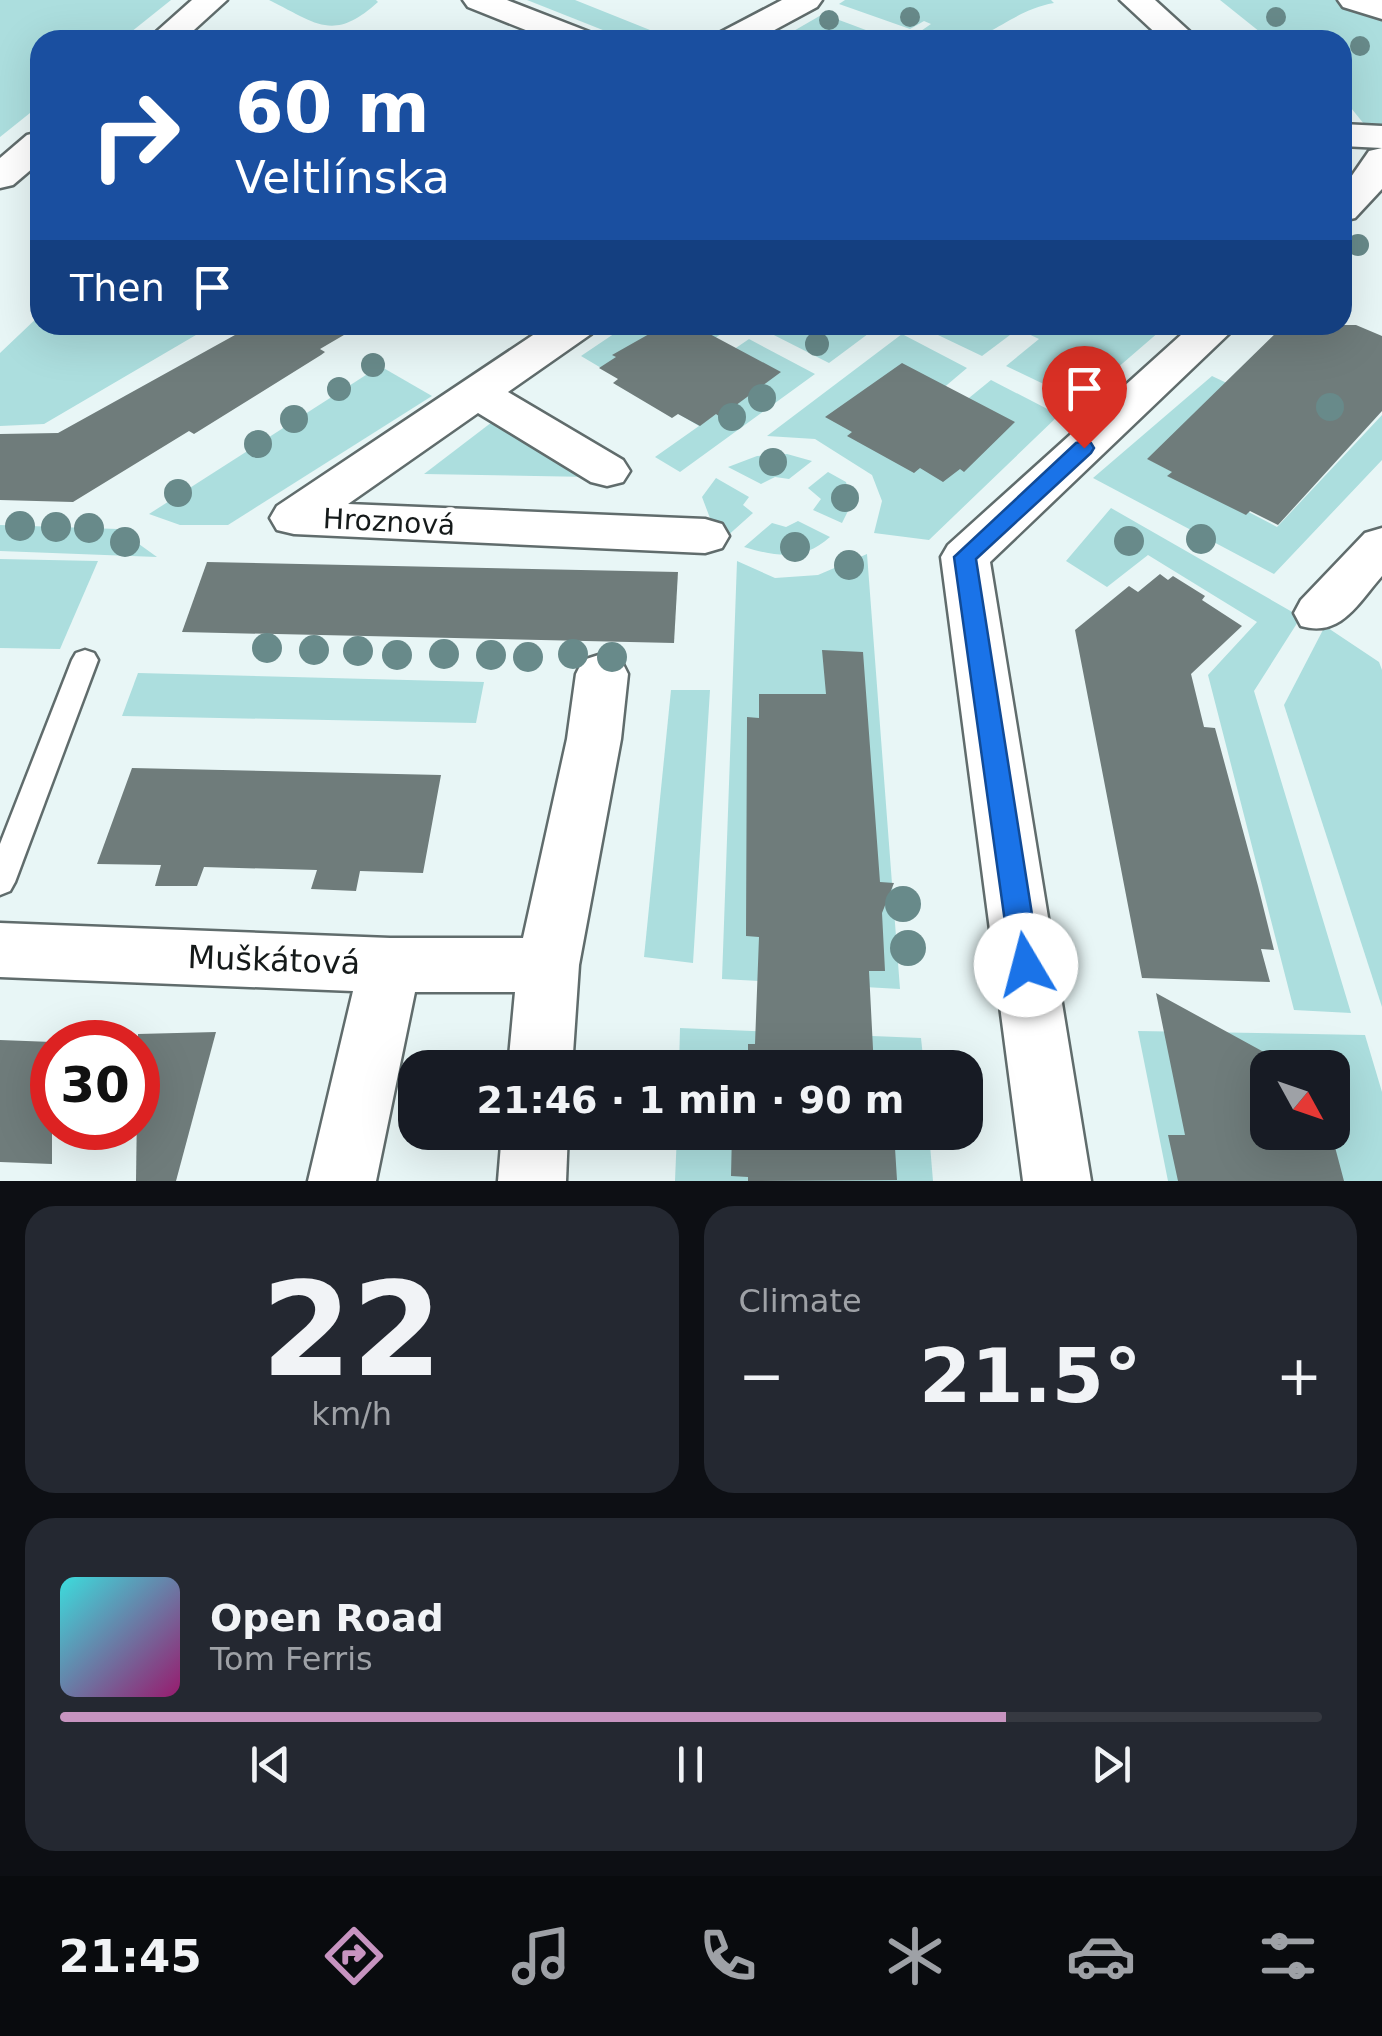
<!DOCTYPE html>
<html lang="en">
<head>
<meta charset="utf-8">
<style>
	:root { --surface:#171b24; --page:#242831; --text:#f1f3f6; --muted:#9ea1a6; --line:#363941; --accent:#c794c0 }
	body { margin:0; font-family:"DejaVu Sans",sans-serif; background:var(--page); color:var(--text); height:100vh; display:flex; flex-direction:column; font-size:38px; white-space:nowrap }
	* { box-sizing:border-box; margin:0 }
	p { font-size:32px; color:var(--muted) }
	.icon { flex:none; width:55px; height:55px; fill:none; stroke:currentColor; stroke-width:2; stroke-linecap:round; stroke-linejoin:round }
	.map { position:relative; height:1181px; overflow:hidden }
	.drawer { display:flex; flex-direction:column; gap:25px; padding:25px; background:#0d0f14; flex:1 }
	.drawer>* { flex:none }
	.banner { position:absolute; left:30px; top:30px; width:1322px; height:305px; border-radius:30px; box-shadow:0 10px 40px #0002; background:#1a4fa0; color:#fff; overflow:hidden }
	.needle { width:65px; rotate:130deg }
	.tools { position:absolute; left:1250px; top:1050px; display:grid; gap:20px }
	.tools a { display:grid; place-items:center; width:100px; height:100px; border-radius:20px; background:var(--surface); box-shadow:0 10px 40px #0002; font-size:50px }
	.speed { position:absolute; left:30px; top:1020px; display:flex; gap:20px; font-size:50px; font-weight:700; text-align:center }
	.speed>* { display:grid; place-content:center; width:130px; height:130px; border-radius:50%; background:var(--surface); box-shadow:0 10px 40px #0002; line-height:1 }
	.speed .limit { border:15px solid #d22; background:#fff; color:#111 }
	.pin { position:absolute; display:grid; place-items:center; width:85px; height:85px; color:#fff; margin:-102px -42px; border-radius:50% 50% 50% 0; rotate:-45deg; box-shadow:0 0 10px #0007 }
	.pin .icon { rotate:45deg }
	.me { position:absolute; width:110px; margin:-55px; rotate:352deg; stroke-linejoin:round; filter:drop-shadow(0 0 8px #0008) }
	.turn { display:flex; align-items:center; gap:35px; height:210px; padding:0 40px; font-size:45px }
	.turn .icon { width:130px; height:130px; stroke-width:2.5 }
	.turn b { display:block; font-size:70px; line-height:85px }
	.then { display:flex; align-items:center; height:95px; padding:0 40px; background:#0003; gap:20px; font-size:38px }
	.big { font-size:75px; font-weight:700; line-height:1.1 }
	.drawer .tile { flex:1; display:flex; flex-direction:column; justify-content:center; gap:15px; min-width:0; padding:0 35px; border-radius:30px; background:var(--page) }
	.drawer .dial { align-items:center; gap:0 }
	.dial b { font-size:130px; line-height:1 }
	.song { display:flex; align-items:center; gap:30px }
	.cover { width:120px; height:120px; border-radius:15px; background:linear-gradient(135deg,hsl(180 70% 55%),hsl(320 70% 35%)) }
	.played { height:10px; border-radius:5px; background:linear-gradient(90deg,var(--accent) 75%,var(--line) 75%) }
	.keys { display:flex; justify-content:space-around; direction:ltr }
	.heat { display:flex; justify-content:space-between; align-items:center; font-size:55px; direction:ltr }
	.drawer .tiles { flex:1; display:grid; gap:25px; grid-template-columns:1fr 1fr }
	.tile:last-child { grid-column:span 2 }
	.trip { position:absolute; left:398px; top:1050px; width:585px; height:100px; border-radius:30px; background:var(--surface); box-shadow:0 10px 40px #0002; font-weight:700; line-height:100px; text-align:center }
	.tab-bar { display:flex; height:160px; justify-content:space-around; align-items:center; background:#090b0e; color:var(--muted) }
	.tab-bar .icon { width:70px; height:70px }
	.tab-bar .selected { color:var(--accent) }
	.tab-bar b { font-size:45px; color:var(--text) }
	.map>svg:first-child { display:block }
	.green { fill:#acdede; fill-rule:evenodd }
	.building { fill:#6f7c7b }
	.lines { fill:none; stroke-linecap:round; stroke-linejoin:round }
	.service-casing { stroke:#606c6c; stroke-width:5 }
	.minor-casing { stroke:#606c6c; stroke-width:5 }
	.service { fill:#fff; fill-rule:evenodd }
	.minor { fill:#fff; fill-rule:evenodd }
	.tree { fill:#688a8a }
	.route { fill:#1a73e8; stroke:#114b97; stroke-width:2.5 }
	.labels { text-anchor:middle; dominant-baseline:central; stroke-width:10; stroke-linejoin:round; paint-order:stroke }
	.street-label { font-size:28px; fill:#151a1a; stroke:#fff }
	.near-street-label { font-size:32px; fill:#151a1a; stroke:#fff }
</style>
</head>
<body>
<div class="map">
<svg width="1382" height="1181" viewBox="0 0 1382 1181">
	<rect width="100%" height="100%" fill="#e8f6f6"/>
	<g class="green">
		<path d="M0,0H171L121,40H40V105L0,137Z"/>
		<path d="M269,0H376L378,2C333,43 316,23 269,0Z"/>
		<path d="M527,0H575L675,40H628Z"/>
		<path d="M845,0H1051L1054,3C998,13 983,59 918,33L931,24L924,21L910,29L839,4Z"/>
		<path d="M1220,0H1336L1382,15V126L1364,124L1343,98L1342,40H1270Z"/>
		<path d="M823,14L890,39L778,40Z"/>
		<path d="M40,315V325H213L44,424L0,426V353Z"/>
		<path d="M627,325H721L728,329L711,341L730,352L749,339L815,374L680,472L655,457L699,426L581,356Z"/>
		<path d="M764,325H880L829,363L760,328Z"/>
		<path d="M917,325H1167L1079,401L1006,366L1039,339L1018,329L982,356Z"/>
		<path d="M902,334L967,368L941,390L964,402L991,380L1059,415L929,540L874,533L882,501L872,475L815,439L767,436Z"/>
		<path d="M380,366L432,396L228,525H180L149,514Z"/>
		<path d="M1212,376L1277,407L1148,459L1277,527L1382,415V460L1274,574L1093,478Z"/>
		<path d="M496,419L590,477L424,474Z"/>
		<path d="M787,454L812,461L789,479L775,477L761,484L728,467L757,456Z"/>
		<path d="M828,472L846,482L852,503L842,523L813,510L821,499L808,488Z"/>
		<path d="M716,478L749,497L743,505L753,513L725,538L713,526L702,497Z"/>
		<path d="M1111,508L1301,617L1254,691L1351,1013L1294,1010L1208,675L1257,622L1148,555L1107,587L1066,561Z"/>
		<path d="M798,521L830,537C803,561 778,557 744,547L772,523L786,527Z"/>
		<path d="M0,525L118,529L157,557L0,551Z"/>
		<path d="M867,554L900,989L722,979L737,561L775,578L818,575Z"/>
		<path d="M0,559L98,561L60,649L0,648Z"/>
		<path d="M1325,626L1379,662L1382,670V1007L1284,705Z"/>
		<path d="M138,673L484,682L476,723L122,716Z"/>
		<path d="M671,690H710L693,963L644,957Z"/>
		<path d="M680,1028L921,1038L924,1067L679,1068Z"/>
		<path d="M1138,1031L1365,1035L1382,1092V1181H1168ZM1268,1068H1332V1132H1268Z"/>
		<path d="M677,1133H929L933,1181H675Z"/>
	</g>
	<g class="building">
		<path d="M253,325H361L320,349L325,352L321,355L194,434L189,431L73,502L0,500V434L58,433Z"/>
		<path d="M665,325H693L781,372L720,417L716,414L700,426L678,414L672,418L613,383L618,379L599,368L616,357L612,355Z"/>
		<path d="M1284,325H1356L1382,336V411L1278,525L1250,511L1246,515L1167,476L1172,472L1147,459Z"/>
		<path d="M902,363L1015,422L964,472L960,469L943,482L920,468L914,473L847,436L852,432L825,417Z"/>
		<path d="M207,562L678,572L674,643L182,632Z"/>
		<path d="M1160,574L1168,580L1173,576L1205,596L1202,600L1242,626L1191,674L1204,727L1215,728L1258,886L1274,950L1261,949L1270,982L1142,978L1075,630L1129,586L1138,592Z"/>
		<path d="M822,650L863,652L880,882L894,883L882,913L885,971H869L874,1068H748V1044H755L759,937L746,936L747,717L759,718V694H826Z"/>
		<path d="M132,768L441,775L423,873L360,871L356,891L311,889L317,870L204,867L197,886H155L161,865L97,864Z"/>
		<path d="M1156,993L1293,1068H1268V1132H1331L1344,1181H1178L1168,1135H1185Z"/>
		<path d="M216,1032L176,1181H136L138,1034Z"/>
		<path d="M0,1040L52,1042V1164L0,1162Z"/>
		<path d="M732,1132H894L897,1180L748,1181V1177L731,1176Z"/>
	</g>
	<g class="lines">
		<defs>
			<path id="service" d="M85,650L94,653L98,660L15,882L10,891L0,895V844L72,660L76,653Z"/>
			<g id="minor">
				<path d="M192,0H227L183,40H147Z"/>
				<path d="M463,0H507L592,33L596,40H551L468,7Z"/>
				<path d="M782,0H822L817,7L756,40H715L719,33Z"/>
				<path d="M1120,0H1155L1199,40H1163Z"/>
				<path d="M1338,0H1382V19L1343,7Z"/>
				<path d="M1342,124L1382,126V148L1342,146Z"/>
				<path d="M40,132V162L13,185L0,188V158L27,135Z"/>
				<path d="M1382,148V189L1355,218L1342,221V190L1369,151Z"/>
				<path d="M548,325H597L591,334L508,392L623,460L630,471L623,482L607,486L591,482L478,413L348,504L705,519L722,524L729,536L722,548L705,553L294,534L277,530L270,518L277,506Z"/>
				<path d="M1192,325H1238L990,562L1091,1181H1023L941,557L948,545Z"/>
				<path d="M1382,528V576C1358,603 1341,638 1301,626L1294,613L1301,600L1365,533Z"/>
				<path d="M602,654L621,660L628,674L621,739L579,965L572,1068H508L515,992H415L376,1181H308L353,991L0,977V923L390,938H523L567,739L576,674L583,660Z"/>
				<path d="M502,1132H568L566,1181H498Z"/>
			</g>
		</defs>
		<use href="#service" class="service-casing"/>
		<use href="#minor" class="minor-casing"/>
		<use href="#service" class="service"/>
		<use href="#minor" class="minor"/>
	</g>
	<g class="tree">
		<circle cx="910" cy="17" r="10"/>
		<circle cx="1276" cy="17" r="10"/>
		<circle cx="829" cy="20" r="10"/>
		<circle cx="1360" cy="46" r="10"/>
		<circle cx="1358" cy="245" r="11"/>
		<circle cx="817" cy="344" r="12"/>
		<circle cx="373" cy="365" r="12"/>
		<circle cx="339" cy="389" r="12"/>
		<circle cx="762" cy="398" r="14"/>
		<circle cx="1330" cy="407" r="14"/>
		<circle cx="732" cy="417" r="14"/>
		<circle cx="294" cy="419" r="14"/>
		<circle cx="258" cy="444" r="14"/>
		<circle cx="773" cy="462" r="14"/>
		<circle cx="178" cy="493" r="14"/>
		<circle cx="845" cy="498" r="14"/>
		<circle cx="20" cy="526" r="15"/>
		<circle cx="56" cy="527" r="15"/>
		<circle cx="89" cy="528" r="15"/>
		<circle cx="1201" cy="539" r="15"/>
		<circle cx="1129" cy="541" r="15"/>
		<circle cx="125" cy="542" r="15"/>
		<circle cx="795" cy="547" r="15"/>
		<circle cx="849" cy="565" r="15"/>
		<circle cx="267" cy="648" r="15"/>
		<circle cx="314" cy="650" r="15"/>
		<circle cx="358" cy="651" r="15"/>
		<circle cx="444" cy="654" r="15"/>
		<circle cx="573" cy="654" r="15"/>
		<circle cx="397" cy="655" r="15"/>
		<circle cx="491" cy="655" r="15"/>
		<circle cx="528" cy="657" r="15"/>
		<circle cx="612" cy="657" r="15"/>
		<circle cx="903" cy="904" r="18"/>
		<circle cx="908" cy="948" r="18"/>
	</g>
	<path class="route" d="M1084,441L1091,443L1094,448L1091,453L976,559L1040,965L1035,974L1026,978L1016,974L1011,965L954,557L1076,443Z"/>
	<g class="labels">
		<g class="street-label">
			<text transform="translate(389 522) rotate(3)">Hroznová</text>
		</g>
		<g class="near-street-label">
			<text transform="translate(274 960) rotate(2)">Muškátová</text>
		</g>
	</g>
</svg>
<div class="tools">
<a><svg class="needle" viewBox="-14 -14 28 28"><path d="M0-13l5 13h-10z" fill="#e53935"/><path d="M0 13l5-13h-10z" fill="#9ea1a6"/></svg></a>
</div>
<div class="speed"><div class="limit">30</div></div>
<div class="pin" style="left:1084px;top:448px;background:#d93025"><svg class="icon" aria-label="arrive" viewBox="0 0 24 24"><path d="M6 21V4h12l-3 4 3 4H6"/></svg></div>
<svg class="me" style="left:1026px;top:965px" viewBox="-20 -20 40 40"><circle r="19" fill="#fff"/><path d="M0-13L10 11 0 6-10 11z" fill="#1a73e8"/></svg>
<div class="trip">21:46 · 1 min · 90 m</div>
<div class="banner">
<div class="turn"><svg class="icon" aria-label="right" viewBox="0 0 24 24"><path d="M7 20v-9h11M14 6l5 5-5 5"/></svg><div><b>60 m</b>Veltlínska</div></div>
<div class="then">Then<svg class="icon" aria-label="arrive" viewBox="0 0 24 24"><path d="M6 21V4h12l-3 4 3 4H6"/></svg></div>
</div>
</div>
<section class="drawer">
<div class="tiles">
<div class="tile dial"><b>22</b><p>km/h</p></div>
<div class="tile"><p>Climate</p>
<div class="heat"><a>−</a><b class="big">21.5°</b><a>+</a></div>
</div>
<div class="tile">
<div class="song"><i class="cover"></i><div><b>Open Road</b><p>Tom Ferris</p></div></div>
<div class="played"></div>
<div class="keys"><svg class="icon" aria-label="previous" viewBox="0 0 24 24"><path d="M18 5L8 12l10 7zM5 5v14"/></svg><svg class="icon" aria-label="pause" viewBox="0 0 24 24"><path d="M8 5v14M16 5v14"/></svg><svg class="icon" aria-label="next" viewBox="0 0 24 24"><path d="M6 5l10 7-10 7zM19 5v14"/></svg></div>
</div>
</div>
</section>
<nav class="tab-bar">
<b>21:45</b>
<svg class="icon selected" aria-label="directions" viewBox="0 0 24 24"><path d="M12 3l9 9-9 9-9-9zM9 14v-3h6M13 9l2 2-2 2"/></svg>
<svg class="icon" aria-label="music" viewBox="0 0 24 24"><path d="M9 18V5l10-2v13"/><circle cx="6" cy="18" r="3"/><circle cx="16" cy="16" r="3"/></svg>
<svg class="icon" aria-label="phone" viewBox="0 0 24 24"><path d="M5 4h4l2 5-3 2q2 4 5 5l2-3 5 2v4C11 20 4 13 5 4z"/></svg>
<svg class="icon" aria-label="climate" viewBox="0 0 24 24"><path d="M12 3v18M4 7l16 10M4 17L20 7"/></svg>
<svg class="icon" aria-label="car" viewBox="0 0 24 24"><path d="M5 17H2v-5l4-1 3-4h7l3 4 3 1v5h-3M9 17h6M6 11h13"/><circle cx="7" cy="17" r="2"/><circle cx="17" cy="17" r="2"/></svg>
<svg class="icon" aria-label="filters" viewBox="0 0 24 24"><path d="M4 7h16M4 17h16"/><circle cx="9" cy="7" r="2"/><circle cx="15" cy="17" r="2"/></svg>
</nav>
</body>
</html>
